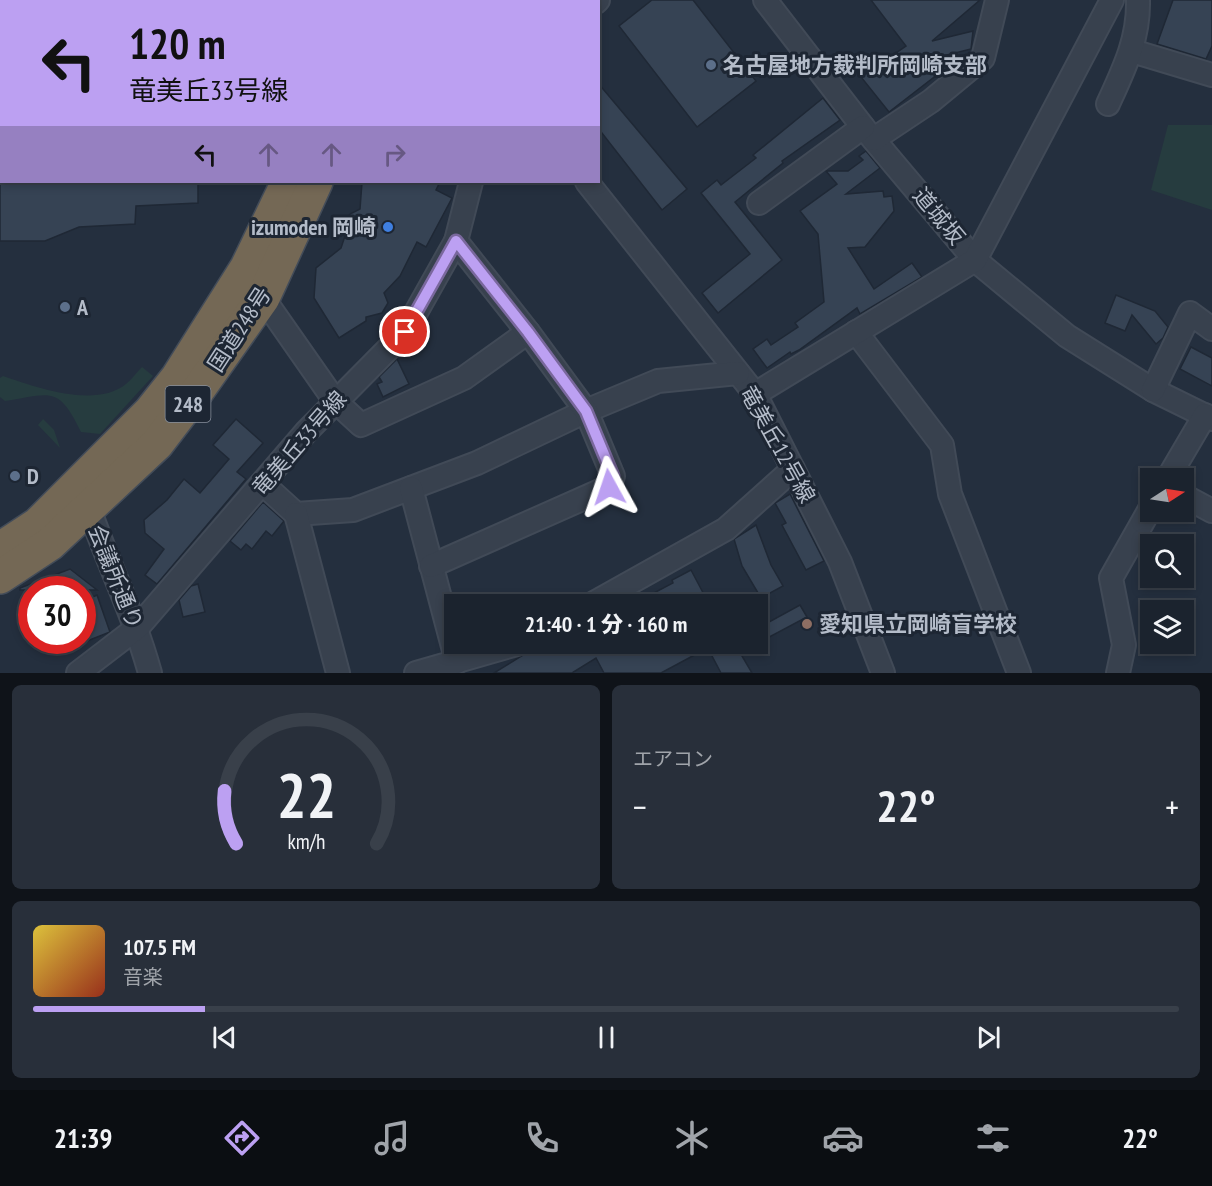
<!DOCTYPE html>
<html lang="ja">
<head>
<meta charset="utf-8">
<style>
	:root { --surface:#1b232e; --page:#282f3a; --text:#f1f3f6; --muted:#a0a4aa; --line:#39404a; --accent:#bca0f2 }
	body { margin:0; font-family:"PT Sans Narrow","Noto Sans JP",sans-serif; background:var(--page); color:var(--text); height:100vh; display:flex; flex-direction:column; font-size:22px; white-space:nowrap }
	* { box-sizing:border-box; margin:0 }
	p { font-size:20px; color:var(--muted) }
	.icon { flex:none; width:33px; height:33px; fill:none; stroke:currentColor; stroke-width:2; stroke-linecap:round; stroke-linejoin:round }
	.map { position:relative; height:673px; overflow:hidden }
	.panel { display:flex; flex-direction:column; gap:12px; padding:12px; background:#0f1319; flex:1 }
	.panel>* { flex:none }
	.banner { position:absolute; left:0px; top:0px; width:600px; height:183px; box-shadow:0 3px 9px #0003,0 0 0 2px var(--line); background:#bca0f2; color:#111; overflow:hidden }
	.needle { width:39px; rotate:78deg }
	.fabs { position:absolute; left:1140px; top:468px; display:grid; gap:12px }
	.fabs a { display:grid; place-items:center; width:54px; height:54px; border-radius:0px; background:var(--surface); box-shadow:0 3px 9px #0003,0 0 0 2px var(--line); font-size:30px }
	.speed { position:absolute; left:18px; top:576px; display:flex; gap:12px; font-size:30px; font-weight:700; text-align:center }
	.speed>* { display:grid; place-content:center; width:78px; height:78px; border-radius:50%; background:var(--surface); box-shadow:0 3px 9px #0003,0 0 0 2px var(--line); line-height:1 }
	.speed .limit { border:9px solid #d22; background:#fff; color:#111 }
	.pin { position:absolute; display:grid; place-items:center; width:51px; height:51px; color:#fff; margin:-26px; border:3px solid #fff; border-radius:50%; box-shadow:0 2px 6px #0007 }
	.me { position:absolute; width:66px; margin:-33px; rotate:355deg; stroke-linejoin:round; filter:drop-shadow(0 0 4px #0008) }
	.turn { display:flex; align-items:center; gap:21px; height:126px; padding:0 30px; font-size:27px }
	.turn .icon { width:78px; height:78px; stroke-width:2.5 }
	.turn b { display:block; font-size:42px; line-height:51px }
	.lanes { display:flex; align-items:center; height:57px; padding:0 30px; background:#0003; justify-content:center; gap:30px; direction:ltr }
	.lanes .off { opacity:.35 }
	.big { font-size:45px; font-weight:800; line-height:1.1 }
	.panel .widget { flex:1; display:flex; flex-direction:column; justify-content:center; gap:9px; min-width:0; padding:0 21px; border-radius:9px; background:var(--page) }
	.panel .dial { align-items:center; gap:0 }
	.dial svg { height:156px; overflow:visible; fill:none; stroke:var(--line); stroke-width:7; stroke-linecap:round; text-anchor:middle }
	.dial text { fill:var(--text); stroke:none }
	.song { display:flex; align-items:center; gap:18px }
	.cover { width:72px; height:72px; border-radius:9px; background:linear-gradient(135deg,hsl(50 70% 55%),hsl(10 70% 35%)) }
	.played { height:6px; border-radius:3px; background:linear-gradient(90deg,var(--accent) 15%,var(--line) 15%) }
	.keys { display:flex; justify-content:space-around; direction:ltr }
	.heat { display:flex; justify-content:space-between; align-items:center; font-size:33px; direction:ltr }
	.panel .tiles { flex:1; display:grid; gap:12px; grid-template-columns:1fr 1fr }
	.widget:last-child { grid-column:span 2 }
	.trip { position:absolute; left:444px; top:594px; width:324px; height:60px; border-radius:0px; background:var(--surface); box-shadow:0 3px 9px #0003,0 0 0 2px var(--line); font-weight:800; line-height:60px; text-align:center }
	.dock { display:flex; height:96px; justify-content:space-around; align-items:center; background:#0b0e12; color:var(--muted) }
	.dock .icon { width:42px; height:42px }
	.dock .selected { color:var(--accent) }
	.dock b { font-size:27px; color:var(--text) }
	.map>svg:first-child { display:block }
	.green { fill:#263c3f }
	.building { fill:#364354; stroke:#1f2835; stroke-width:1.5 }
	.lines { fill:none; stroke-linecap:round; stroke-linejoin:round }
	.minor-casing { stroke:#414a57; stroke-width:26 }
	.highway-casing { stroke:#434c59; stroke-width:36 }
	.minor { stroke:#38414e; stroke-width:22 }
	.highway { stroke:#746855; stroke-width:33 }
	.route-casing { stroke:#7a689d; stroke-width:15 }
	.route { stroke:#bca0f2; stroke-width:10 }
	.service-dot { fill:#5c6f8a; stroke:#1d2633; stroke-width:2 }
	.shop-dot { fill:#3f7fe0; stroke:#1d2633; stroke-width:2 }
	.education-dot { fill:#8d6e63; stroke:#1d2633; stroke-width:2 }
	.labels { text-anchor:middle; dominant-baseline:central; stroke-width:6; stroke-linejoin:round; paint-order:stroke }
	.shield { fill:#1d2633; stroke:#878f9c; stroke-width:1.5 }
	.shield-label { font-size:21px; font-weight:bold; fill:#b4bcc9 }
	.poi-label { font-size:22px; font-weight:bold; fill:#b4bcc9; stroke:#1d2633; text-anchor:start }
	.street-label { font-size:22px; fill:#b4bcc9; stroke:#1d2633 }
</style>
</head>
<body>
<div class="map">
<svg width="1212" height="673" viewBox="0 0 1212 673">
	<rect width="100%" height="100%" fill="#242f3e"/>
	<g class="green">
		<path d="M1168,125H1212V210L1151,190Z"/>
		<path d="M142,367L153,376L100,434L81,432C58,385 52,394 5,401L0,397V378L3,376C36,387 95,409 126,384C132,379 137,372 142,367Z"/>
		<path d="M43,419L54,430L60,448L38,425Z"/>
	</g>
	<g class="building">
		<path d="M652,0H693L756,81L697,127L619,26Z"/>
		<path d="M871,0H980L932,41L973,31L971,49L927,60L938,74L889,112L861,77L906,46Z"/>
		<path d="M1173,0H1212V46L1206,59L1157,44Z"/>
		<path d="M598,83L687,189L662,210L598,128Z"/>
		<path d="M823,98L840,120L782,161L783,163L735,202L782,260L718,313L702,293L750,254L701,193L717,180L721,185L756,158L753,155Z"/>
		<path d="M866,151L880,168L846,194L883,191L884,197L892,196L894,211L865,247L848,248L874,289L912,263L922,277L860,314L857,308L799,350L791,354L790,352L767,368L753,349L767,339L771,345L798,327L795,323L824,302L818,234L800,211L837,184L826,171H848L863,160L859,156Z"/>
		<path d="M0,182H198V203L136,206L135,224L79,227L45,241H0Z"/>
		<path d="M362,182H440L436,190L452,198L426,247L417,242L400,276L384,293L388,303L382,313L366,317V321L339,338L314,298L316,268L341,248L346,233L345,221L350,214L360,209Z"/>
		<path d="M1116,295L1155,311L1168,327L1163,338L1156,344L1132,315L1125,331L1105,323Z"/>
		<path d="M1191,347L1212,358V386L1180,369Z"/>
		<path d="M397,359L409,384L383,397L377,384L382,382L379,377Z"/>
		<path d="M236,419L263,443L237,472L246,479L157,584L145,575L164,549L145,533L144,520L167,500L184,479L200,493L229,459L213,445Z"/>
		<path d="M790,494L824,561L806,570L782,525L786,523L775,503Z"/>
		<path d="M263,502L284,521L272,536L266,531L252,549L246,544L241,550L230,541Z"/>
		<path d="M756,525L771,565L783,586L761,598L742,566L734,539Z"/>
		<path d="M70,569L97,590H20V588Z"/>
		<path d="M691,570L709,604H633L673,583L672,580Z"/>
		<path d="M198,584L205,612L183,617L179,600L191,586Z"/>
		<path d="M97,595L110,632L82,643V602Z"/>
		<path d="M800,605L807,617L758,643V628Z"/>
		<path d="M552,644H715L661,673H604L596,658L572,673H494L539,645L542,650Z"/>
		<path d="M730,644H735L752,673H721L711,654Z"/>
	</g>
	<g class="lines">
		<defs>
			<g id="minor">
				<path d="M252,0V2"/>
				<path d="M765,0L863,127L975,260L1067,336L1153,390L1212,419"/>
				<path d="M596,2L598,0"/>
				<path d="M1132,51L1212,75"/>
				<path d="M1108,104C1124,69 1139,39 1138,0"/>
				<path d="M874,139L931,101L983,58L997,0"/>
				<path d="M587,182L755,394L840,562L883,673"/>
				<path d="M759,203L863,127"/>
				<path d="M263,298L335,401L361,425L464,378L528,332"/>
				<path d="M856,332L942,445L950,494L1019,673"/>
				<path d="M1153,390L1190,313L1212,329"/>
				<path d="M755,394L975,260L1112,0"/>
				<path d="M1168,478L1205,415"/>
				<path d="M263,484L296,514L353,510L477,463L586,411L658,381L738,373"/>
				<path d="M411,488L457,662"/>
				<path d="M1184,496L1212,511"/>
				<path d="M85,497C105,558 133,611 150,673"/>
				<path d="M296,514L338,673"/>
				<path d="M431,566L609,487L613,476L586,411L528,332L456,241"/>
				<path d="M592,604L726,529L793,469"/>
				<path d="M78,673L138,627L306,432L405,332L456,241L471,182"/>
				<path d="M416,673L517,644"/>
				<path d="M1118,673L1124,645L1111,578L1150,509"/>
			</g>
			<g id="highway">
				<path d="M370,2V0"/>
				<path d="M398,2L399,0"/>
				<path d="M0,549L38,524L150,412L177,378L247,267L288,182"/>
				<path d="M0,577L50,544L157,444L196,393L263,298L316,182"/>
			</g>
		</defs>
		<use href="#minor" class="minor-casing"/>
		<use href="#highway" class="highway-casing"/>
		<use href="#minor" class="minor"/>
		<use href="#highway" class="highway"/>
	</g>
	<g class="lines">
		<defs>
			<path id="route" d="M405,332L456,241L528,332L586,411L613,476L609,487"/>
		</defs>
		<use href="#route" class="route-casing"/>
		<use href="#route" class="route"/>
	</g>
	<g class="service-dot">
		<circle cx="711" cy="65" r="6"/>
		<circle cx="65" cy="307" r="6"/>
		<circle cx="15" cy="476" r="6"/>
	</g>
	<circle class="shop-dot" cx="388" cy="227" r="6"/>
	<circle class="education-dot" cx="807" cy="624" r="6"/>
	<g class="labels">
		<rect class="shield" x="165.5" y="386" width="45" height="36" rx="4.5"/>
		<g class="shield-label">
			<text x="188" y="404">248</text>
		</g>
		<g class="poi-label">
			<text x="723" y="65">名古屋地方裁判所岡崎支部</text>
			<text x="376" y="227" text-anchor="end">izumoden 岡崎</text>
			<text x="77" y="307">A</text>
			<text x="27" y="476">D</text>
			<text x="819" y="624">愛知県立岡崎盲学校</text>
		</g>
		<g class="street-label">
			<text transform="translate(939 216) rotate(50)">道城坂</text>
			<text transform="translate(239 329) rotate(-57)">国道248号</text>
			<text transform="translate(299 443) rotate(-49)">竜美丘33号線</text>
			<text transform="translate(778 444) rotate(61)">竜美丘12号線</text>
			<text transform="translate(116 577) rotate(68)">会議所通り</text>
		</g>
	</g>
</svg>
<div class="fabs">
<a><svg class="needle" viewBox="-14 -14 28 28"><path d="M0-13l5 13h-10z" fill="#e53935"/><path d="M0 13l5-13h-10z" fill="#a0a4aa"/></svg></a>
<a><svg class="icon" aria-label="search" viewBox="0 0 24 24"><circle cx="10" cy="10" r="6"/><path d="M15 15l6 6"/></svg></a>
<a><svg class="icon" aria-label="layers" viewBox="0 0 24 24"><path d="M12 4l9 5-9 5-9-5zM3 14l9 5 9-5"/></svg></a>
</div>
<div class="speed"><div class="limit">30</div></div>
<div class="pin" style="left:405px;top:332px;background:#d93025"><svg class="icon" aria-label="arrive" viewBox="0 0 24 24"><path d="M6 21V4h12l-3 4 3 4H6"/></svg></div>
<svg class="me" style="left:609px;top:487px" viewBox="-20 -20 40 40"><path d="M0-17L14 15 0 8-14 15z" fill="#bca0f2" stroke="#fff" stroke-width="4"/></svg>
<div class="trip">21:40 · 1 分 · 160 m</div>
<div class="banner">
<div class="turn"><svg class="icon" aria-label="left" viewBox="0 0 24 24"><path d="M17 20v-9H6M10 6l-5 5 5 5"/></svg><div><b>120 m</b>竜美丘33号線</div></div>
<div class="lanes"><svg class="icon" aria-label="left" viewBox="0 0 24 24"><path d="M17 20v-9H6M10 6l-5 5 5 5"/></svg><svg class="icon off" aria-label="ahead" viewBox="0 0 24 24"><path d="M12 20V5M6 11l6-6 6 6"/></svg><svg class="icon off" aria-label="ahead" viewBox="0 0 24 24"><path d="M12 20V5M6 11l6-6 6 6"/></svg><svg class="icon off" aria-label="right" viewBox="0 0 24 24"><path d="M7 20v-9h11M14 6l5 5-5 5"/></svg></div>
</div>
</div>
<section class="panel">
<div class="tiles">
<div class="widget dial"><svg viewBox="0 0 100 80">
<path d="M14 69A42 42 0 1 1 86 69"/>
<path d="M14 69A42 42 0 0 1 8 42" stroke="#bca0f2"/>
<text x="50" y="56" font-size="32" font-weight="700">22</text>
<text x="50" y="72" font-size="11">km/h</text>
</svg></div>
<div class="widget"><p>エアコン</p>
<div class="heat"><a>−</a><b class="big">22°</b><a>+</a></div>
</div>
<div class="widget">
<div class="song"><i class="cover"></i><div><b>107.5 FM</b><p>音楽</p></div></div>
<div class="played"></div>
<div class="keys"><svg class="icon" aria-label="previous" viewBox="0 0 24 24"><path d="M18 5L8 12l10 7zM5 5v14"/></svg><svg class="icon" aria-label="pause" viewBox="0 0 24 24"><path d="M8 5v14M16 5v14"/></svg><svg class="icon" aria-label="next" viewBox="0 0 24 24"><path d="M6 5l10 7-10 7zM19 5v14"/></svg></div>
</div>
</div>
</section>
<nav class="dock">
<b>21:39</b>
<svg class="icon selected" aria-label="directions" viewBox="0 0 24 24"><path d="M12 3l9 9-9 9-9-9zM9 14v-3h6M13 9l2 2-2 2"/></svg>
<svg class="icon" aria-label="music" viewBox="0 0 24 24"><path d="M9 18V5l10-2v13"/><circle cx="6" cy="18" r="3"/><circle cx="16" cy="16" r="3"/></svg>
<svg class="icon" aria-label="phone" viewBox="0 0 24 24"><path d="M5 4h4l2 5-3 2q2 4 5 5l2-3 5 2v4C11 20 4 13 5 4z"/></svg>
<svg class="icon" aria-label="climate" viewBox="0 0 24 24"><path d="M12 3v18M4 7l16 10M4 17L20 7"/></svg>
<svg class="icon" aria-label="car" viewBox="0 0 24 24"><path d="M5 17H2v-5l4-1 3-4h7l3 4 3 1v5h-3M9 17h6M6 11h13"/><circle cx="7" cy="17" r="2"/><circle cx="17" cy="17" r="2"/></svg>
<svg class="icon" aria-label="filters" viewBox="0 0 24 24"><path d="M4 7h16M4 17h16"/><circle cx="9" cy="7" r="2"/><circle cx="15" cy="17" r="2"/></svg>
<b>22°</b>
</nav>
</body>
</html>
